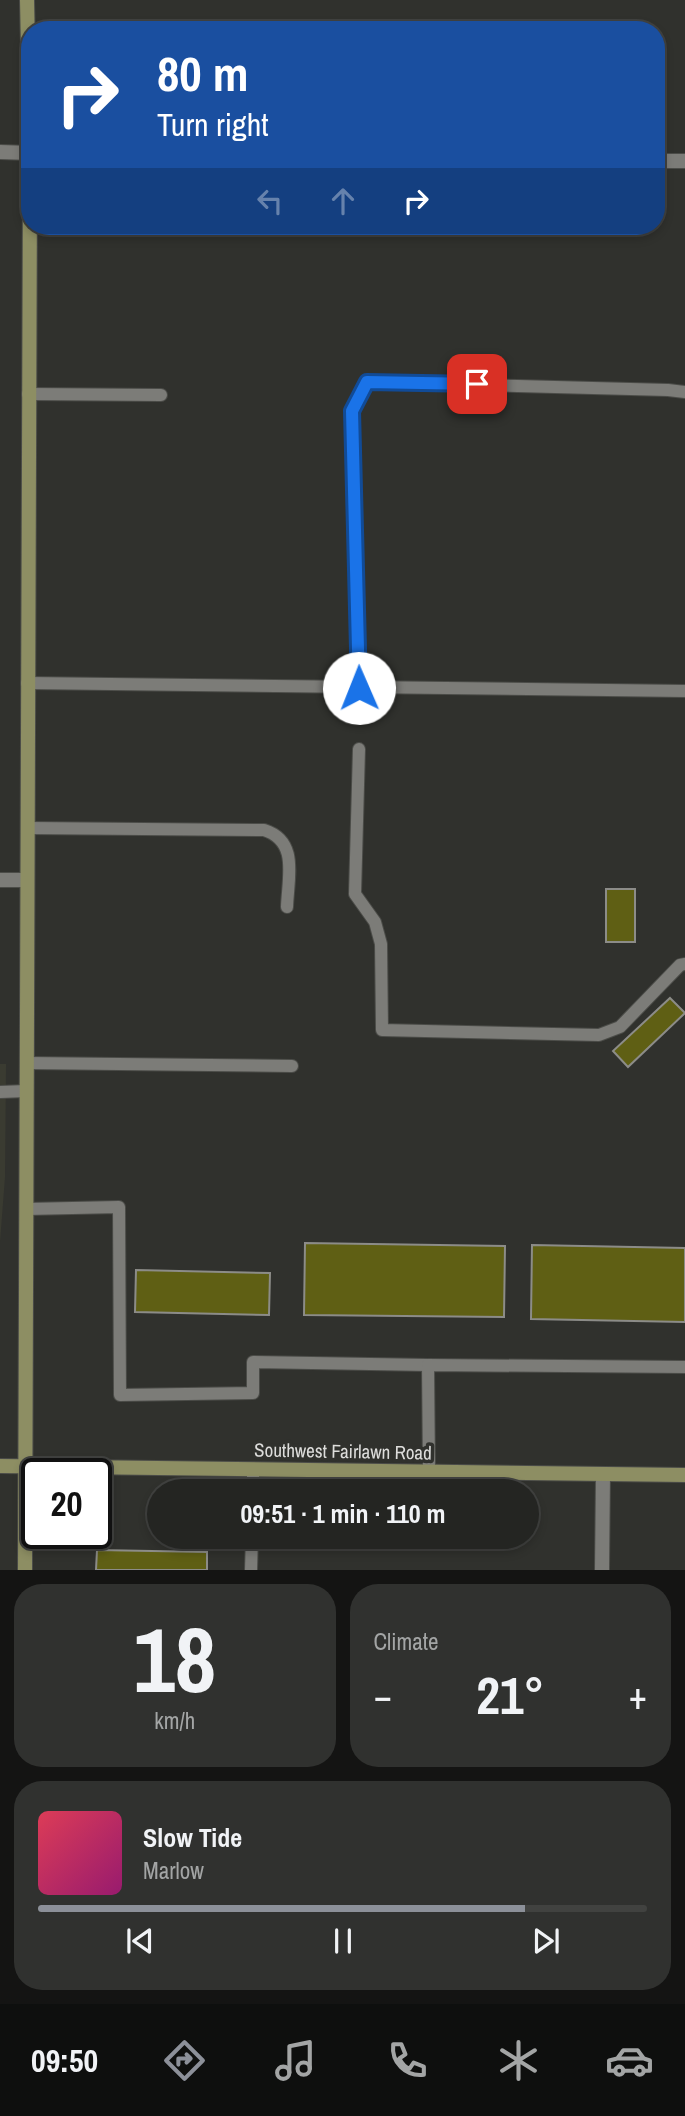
<!DOCTYPE html>
<html lang="en">
<head>
<meta charset="utf-8">
<style>
	:root { --surface:#242522; --page:#30312f; --text:#f1f3f6; --muted:#a3a5a5; --line:#414240; --accent:#8c9099 }
	body { margin:0; font-family:"Archivo Narrow",sans-serif; background:var(--page); color:var(--text); height:100vh; display:flex; flex-direction:column; font-size:26px; white-space:nowrap }
	* { box-sizing:border-box; margin:0 }
	p { font-size:23px; color:var(--muted) }
	.icon { flex:none; width:38px; height:38px; fill:none; stroke:currentColor; stroke-width:2; stroke-linecap:round; stroke-linejoin:round }
	.map { position:relative; height:1570px; overflow:hidden }
	.side { display:flex; flex-direction:column; gap:14px; padding:14px; background:#141413; flex:1 }
	.side>* { flex:none }
	.top-card { position:absolute; left:21px; top:21px; width:644px; height:214px; border-radius:28px; box-shadow:0 4px 10px #0003,0 0 0 2px var(--line); background:#1a4fa0; color:#fff; overflow:hidden }
	.speed { position:absolute; left:21px; top:1458px; display:flex; gap:14px; font-size:35px; font-weight:700; text-align:center }
	.speed>* { display:grid; place-content:center; width:91px; height:91px; border-radius:50%; background:var(--surface); box-shadow:0 4px 10px #0003,0 0 0 2px var(--line); line-height:1 }
	.speed .limit { border:4px solid #111; border-radius:10px; background:#fff; color:#111 }
	.pin { position:absolute; display:grid; place-items:center; width:60px; height:60px; color:#fff; margin:-30px; border-radius:14px; box-shadow:0 4px 10px #0006 }
	.me { position:absolute; width:77px; margin:-38px; rotate:359deg; stroke-linejoin:round; filter:drop-shadow(0 0 5px #0008) }
	.turn { display:flex; align-items:center; gap:24px; height:147px; padding:0 21px; font-size:32px }
	.turn .icon { width:91px; height:91px; stroke-width:2.5 }
	.turn b { display:block; font-size:49px; line-height:60px }
	.lanes { display:flex; align-items:center; height:66px; padding:0 21px; background:#0003; justify-content:center; gap:35px; direction:ltr }
	.lanes .off { opacity:.35 }
	.big { font-size:52px; font-weight:700; line-height:1.1 }
	.side .widget { flex:1; display:flex; flex-direction:column; justify-content:center; gap:10px; min-width:0; padding:0 24px; border-radius:28px; background:var(--page) }
	.side .dial { align-items:center; gap:0 }
	.dial b { font-size:91px; line-height:1 }
	.song { display:flex; align-items:center; gap:21px }
	.cover { width:84px; height:84px; border-radius:10px; background:linear-gradient(135deg,hsl(350 70% 55%),hsl(320 70% 35%)) }
	.played { height:7px; border-radius:4px; background:linear-gradient(90deg,var(--accent) 80%,var(--line) 80%) }
	.keys { display:flex; justify-content:space-around; direction:ltr }
	.heat { display:flex; justify-content:space-between; align-items:center; font-size:38px; direction:ltr }
	.side .tiles { flex:1; display:grid; gap:14px; grid-template-columns:1fr 1fr }
	.widget:last-child { grid-column:span 2 }
	.trip { position:absolute; left:147px; top:1479px; width:392px; height:70px; border-radius:35px; background:var(--surface); box-shadow:0 4px 10px #0003,0 0 0 2px var(--line); font-weight:700; line-height:70px; text-align:center }
	.tabs { display:flex; height:112px; justify-content:space-around; align-items:center; background:#0e0f0e; color:var(--muted) }
	.tabs .icon { width:49px; height:49px }
	.tabs .active { color:var(--accent) }
	.tabs b { font-size:32px; color:var(--text) }
	.map>svg:first-child { display:block }
	.built { fill:#3a3b31 }
	.building { fill:#5f5f14; stroke:#8c8c88; stroke-width:2 }
	.lines { fill:none; stroke-linecap:round; stroke-linejoin:round }
	.service-casing { stroke:#4b4c48; stroke-width:14 }
	.minor-casing { stroke:#4b4c48; stroke-width:16 }
	.secondary-casing { stroke:#4b4c48; stroke-width:16 }
	.service { stroke:#7c7c78; stroke-width:12 }
	.minor { stroke:#7c7c78; stroke-width:14 }
	.secondary { stroke:#8d8e63; stroke-width:14 }
	.route-casing { stroke:#114b97; stroke-width:18 }
	.route { stroke:#1a73e8; stroke-width:12 }
	.labels { text-anchor:middle; dominant-baseline:central; stroke-width:7; stroke-linejoin:round; paint-order:stroke }
	.street-label { font-size:19px; fill:#dddddb; stroke:#30312d }
</style>
</head>
<body>
<div class="map">
<svg width="685" height="1570" viewBox="0 0 685 1570">
	<rect width="100%" height="100%" fill="#30312d"/>
	<path class="built" d="M0,1064H6L5,1177L0,1242Z"/>
	<g class="building">
		<rect x="606" y="889" width="29" height="53"/>
		<path d="M670,998L685,1013L628,1067L613,1051Z"/>
		<path d="M305,1243L505,1246L504,1317L304,1315Z"/>
		<path d="M532,1245L685,1248V1322L531,1319Z"/>
		<path d="M136,1270L270,1273L269,1315L135,1312Z"/>
		<path d="M97,1550L207,1552V1570H96Z"/>
	</g>
	<g class="lines">
		<defs>
			<g id="service">
				<path d="M28,394L161,395"/>
				<path d="M27,683L685,691"/>
				<path d="M359,688L352,411L367,382L668,390L685,392"/>
				<path d="M359,749L355,894L375,922L381,944L382,1030L599,1035L620,1027L680,965L685,964"/>
				<path d="M27,828L264,830C299,841 288,877 287,907"/>
				<path d="M26,1063L292,1066"/>
				<path d="M0,1092L26,1091"/>
				<path d="M26,1209L119,1207L120,1395L253,1393V1362L428,1365"/>
				<path d="M429,1471L428,1365L685,1367"/>
				<path d="M253,1491V1469"/>
				<path d="M251,1570L252,1536"/>
			</g>
			<g id="minor">
				<path d="M0,152L30,153"/>
				<path d="M656,161H685"/>
				<path d="M0,880H26"/>
				<path d="M602,1570L603,1474"/>
			</g>
			<g id="secondary">
				<path d="M27,0L30,141"/>
				<path d="M0,1466L685,1475"/>
				<path d="M25,1570L30,180"/>
			</g>
		</defs>
		<use href="#service" class="service-casing"/>
		<use href="#minor" class="minor-casing"/>
		<use href="#secondary" class="secondary-casing"/>
		<use href="#service" class="service"/>
		<use href="#minor" class="minor"/>
		<use href="#secondary" class="secondary"/>
	</g>
	<g class="lines">
		<defs>
			<path id="route" d="M359,688L352,411L367,382L477,384"/>
		</defs>
		<use href="#route" class="route-casing"/>
		<use href="#route" class="route"/>
	</g>
	<g class="labels">
		<g class="street-label">
			<text transform="translate(343 1451) rotate(1)">Southwest Fairlawn Road</text>
		</g>
	</g>
</svg>
<div class="speed"><div class="limit">20</div></div>
<div class="pin" style="left:477px;top:384px;background:#d93025"><svg class="icon" aria-label="arrive" viewBox="0 0 24 24"><path d="M6 21V4h12l-3 4 3 4H6"/></svg></div>
<svg class="me" style="left:359px;top:688px" viewBox="-20 -20 40 40"><circle r="19" fill="#fff"/><path d="M0-13L10 11 0 6-10 11z" fill="#1a73e8"/></svg>
<div class="trip">09:51 · 1 min · 110 m</div>
<div class="top-card">
<div class="turn"><svg class="icon" aria-label="right" viewBox="0 0 24 24"><path d="M7 20v-9h11M14 6l5 5-5 5"/></svg><div><b>80 m</b>Turn right</div></div>
<div class="lanes"><svg class="icon off" aria-label="left" viewBox="0 0 24 24"><path d="M17 20v-9H6M10 6l-5 5 5 5"/></svg><svg class="icon off" aria-label="ahead" viewBox="0 0 24 24"><path d="M12 20V5M6 11l6-6 6 6"/></svg><svg class="icon" aria-label="right" viewBox="0 0 24 24"><path d="M7 20v-9h11M14 6l5 5-5 5"/></svg></div>
</div>
</div>
<section class="side">
<div class="tiles">
<div class="widget dial"><b>18</b><p>km/h</p></div>
<div class="widget"><p>Climate</p>
<div class="heat"><a>−</a><b class="big">21°</b><a>+</a></div>
</div>
<div class="widget">
<div class="song"><i class="cover"></i><div><b>Slow Tide</b><p>Marlow</p></div></div>
<div class="played"></div>
<div class="keys"><svg class="icon" aria-label="previous" viewBox="0 0 24 24"><path d="M18 5L8 12l10 7zM5 5v14"/></svg><svg class="icon" aria-label="pause" viewBox="0 0 24 24"><path d="M8 5v14M16 5v14"/></svg><svg class="icon" aria-label="next" viewBox="0 0 24 24"><path d="M6 5l10 7-10 7zM19 5v14"/></svg></div>
</div>
</div>
</section>
<nav class="tabs">
<b>09:50</b>
<svg class="icon active" aria-label="directions" viewBox="0 0 24 24"><path d="M12 3l9 9-9 9-9-9zM9 14v-3h6M13 9l2 2-2 2"/></svg>
<svg class="icon" aria-label="music" viewBox="0 0 24 24"><path d="M9 18V5l10-2v13"/><circle cx="6" cy="18" r="3"/><circle cx="16" cy="16" r="3"/></svg>
<svg class="icon" aria-label="phone" viewBox="0 0 24 24"><path d="M5 4h4l2 5-3 2q2 4 5 5l2-3 5 2v4C11 20 4 13 5 4z"/></svg>
<svg class="icon" aria-label="climate" viewBox="0 0 24 24"><path d="M12 3v18M4 7l16 10M4 17L20 7"/></svg>
<svg class="icon" aria-label="car" viewBox="0 0 24 24"><path d="M5 17H2v-5l4-1 3-4h7l3 4 3 1v5h-3M9 17h6M6 11h13"/><circle cx="7" cy="17" r="2"/><circle cx="17" cy="17" r="2"/></svg>
</nav>
</body>
</html>
